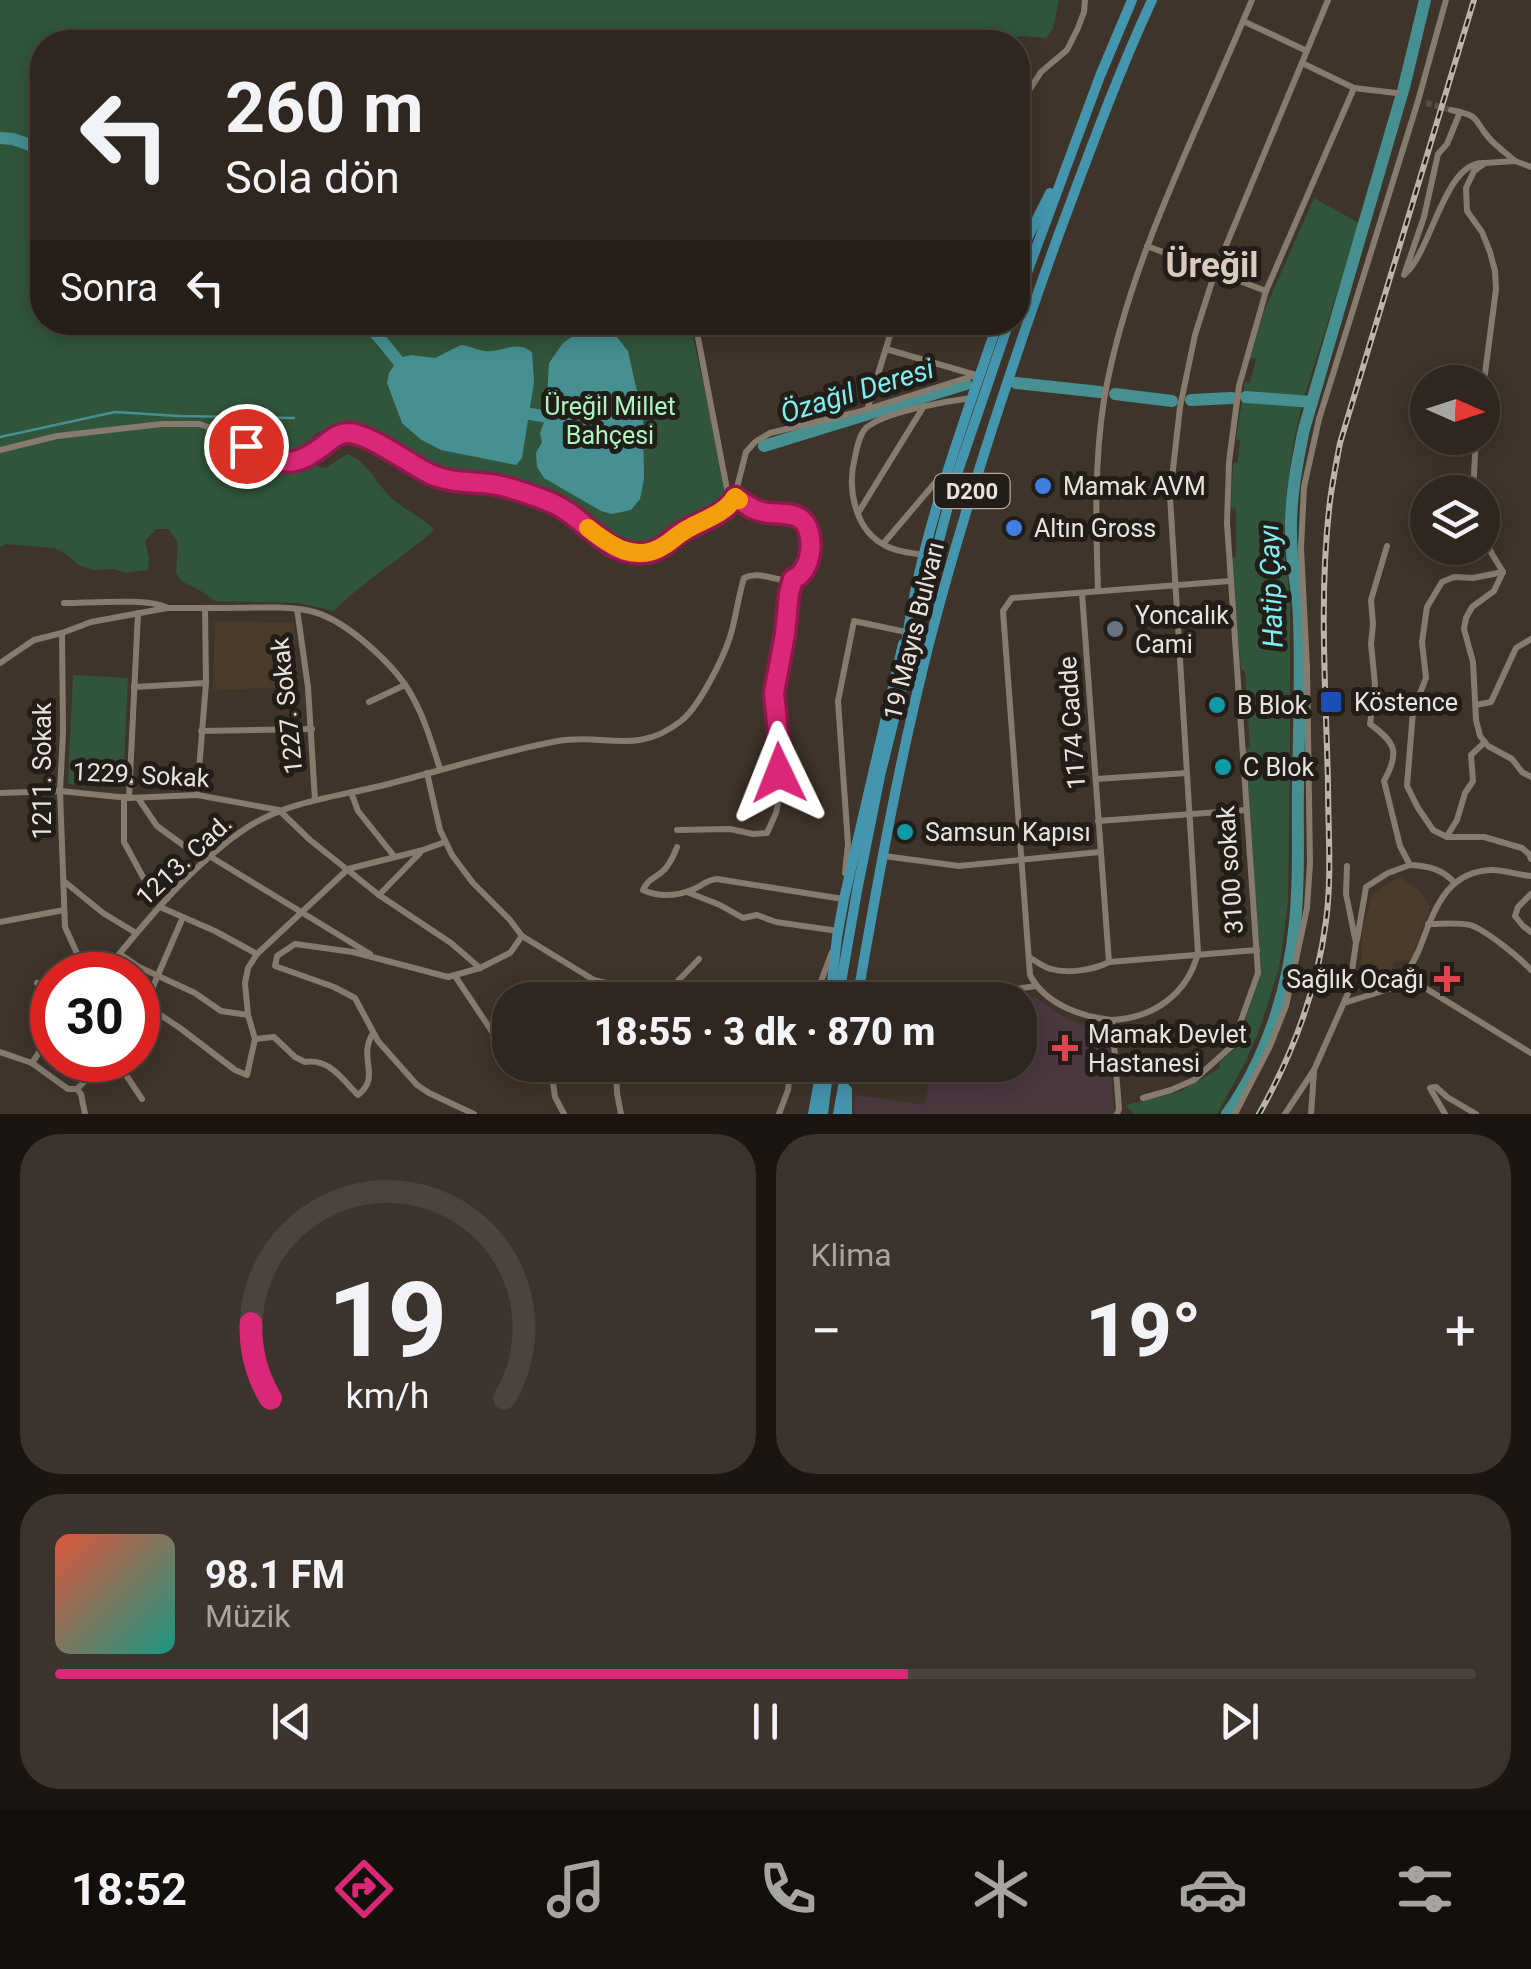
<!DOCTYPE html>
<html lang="tr">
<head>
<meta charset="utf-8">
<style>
	:root { --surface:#2f271f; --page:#3b332c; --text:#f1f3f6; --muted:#a7a5a4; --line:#4a443d; --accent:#db2777 }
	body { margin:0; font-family:Roboto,sans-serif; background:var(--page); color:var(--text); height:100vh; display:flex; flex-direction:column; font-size:38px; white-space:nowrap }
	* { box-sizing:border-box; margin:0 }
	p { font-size:32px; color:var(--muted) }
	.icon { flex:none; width:55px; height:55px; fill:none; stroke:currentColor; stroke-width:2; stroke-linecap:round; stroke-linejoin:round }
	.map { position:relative; height:1114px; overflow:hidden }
	.panel { display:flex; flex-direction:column; gap:20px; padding:20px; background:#1a1511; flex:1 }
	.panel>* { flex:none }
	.banner { position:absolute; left:30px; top:30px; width:1000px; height:305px; border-radius:40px; box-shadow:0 5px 25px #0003,0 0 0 2px var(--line); background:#2f271f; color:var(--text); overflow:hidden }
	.needle { width:65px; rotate:93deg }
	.fabs { position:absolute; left:1410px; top:365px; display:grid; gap:20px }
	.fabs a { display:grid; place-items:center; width:90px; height:90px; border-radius:50%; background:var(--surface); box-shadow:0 5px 25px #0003,0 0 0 2px var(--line); font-size:50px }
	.speed { position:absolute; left:30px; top:952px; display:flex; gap:20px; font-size:50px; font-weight:700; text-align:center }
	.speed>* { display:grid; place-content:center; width:130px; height:130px; border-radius:50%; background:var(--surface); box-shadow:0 5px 25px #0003,0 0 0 2px var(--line); line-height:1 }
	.speed .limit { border:15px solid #d22; background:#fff; color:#111 }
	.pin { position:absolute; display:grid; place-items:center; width:85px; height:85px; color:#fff; margin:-42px; border:5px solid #fff; border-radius:50%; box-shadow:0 2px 10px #0007 }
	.me { position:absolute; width:110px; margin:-55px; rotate:358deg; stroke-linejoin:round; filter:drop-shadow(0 0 8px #0008) }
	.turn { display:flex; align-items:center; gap:35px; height:210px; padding:0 30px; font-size:45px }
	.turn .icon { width:130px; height:130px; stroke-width:2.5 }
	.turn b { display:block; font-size:70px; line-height:85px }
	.then { display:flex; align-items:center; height:95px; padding:0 30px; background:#0003; gap:20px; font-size:38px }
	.big { font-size:75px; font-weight:800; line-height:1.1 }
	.panel .tile { flex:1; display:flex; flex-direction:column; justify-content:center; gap:15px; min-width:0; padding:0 35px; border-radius:40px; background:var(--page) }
	.panel .dial { align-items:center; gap:0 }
	.dial svg { height:260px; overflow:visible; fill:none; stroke:var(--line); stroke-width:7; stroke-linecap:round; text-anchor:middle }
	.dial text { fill:var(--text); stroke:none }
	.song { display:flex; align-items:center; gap:30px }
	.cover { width:120px; height:120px; border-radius:15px; background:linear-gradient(135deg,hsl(10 70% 55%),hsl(170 70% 35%)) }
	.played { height:10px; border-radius:5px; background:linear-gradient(90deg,var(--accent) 60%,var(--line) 60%) }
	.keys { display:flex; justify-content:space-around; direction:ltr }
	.heat { display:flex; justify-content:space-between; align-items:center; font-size:55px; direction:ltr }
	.panel .tiles { flex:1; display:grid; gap:20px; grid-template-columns:1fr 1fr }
	.tile:last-child { grid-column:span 2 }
	.trip { position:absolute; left:492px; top:982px; width:545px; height:100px; border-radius:40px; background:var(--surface); box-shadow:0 5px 25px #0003,0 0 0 2px var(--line); font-weight:800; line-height:100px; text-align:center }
	.dock { display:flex; height:160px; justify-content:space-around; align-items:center; background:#13100c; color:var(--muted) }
	.dock .icon { width:70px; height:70px }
	.dock .on { color:var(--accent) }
	.dock b { font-size:45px; color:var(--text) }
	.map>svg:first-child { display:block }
	.built { fill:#4a3b2b }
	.medical { fill:#4a3841 }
	.green { fill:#30553a }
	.water { fill:#469091 }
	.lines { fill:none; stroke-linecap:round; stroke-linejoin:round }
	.stream { stroke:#469091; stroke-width:2.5 }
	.river { stroke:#469091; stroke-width:12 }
	.minor-tunnel { stroke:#594e44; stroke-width:6; stroke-dasharray:6 3; stroke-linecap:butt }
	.minor { stroke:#877b6e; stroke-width:6 }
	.highway { stroke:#4496ae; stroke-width:10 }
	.rail-casing { stroke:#bcb4ac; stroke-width:6 }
	.rail { stroke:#221d18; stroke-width:2.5; stroke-dasharray:8; stroke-linecap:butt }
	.route-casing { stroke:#8e194d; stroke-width:25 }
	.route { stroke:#db2777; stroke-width:18 }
	.slow { stroke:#f59e0b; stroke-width:18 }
	.shop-dot { fill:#3f7fe0; stroke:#221d18; stroke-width:4 }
	.worship-dot { fill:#6b7280; stroke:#221d18; stroke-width:4 }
	.transit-dot { fill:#1a4fb4; stroke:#221d18; stroke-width:4 }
	.culture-dot { fill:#0f9aa8; stroke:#221d18; stroke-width:4 }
	.health-dot { fill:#e0444e; stroke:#221d18; stroke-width:4 }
	.labels { text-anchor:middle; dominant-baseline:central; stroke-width:10; stroke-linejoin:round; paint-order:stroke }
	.shield { fill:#221d18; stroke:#aea8a2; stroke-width:2.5 }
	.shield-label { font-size:22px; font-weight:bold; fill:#eae3dd }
	.park-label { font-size:25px; fill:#acf5bf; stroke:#221d18 }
	.poi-label { font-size:25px; fill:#eae3dd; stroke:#221d18; text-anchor:start }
	.street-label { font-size:25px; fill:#eae3dd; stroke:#221d18 }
	.water-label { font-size:28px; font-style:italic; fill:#7eeef0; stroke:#221d18 }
	.district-label { font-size:35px; font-weight:bold; fill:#d9ccbf; stroke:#221d18 }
</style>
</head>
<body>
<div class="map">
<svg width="1531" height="1114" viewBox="0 0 1531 1114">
	<rect width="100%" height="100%" fill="#3f3429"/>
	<g class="built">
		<path d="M215,621L294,623L298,687L213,690Z"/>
		<path d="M1400,877L1420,891L1430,907L1411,960L1393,962L1392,980L1361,984L1362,931L1373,893Z"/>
	</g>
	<path class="medical" d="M1034,996L1062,1016L1081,1025L1104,1028L1108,1032L1114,1114H854L855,1095L925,1105L932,1065H1020V1000H997Z"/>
	<g class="green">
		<path d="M0,0H1059L1053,29L1046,38L1023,36L984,42H42V322L690,323L720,460L725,503L656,543L639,548L623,547L608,539L570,509L541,494L504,483L455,479L440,475L418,465L380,440L354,428H340L316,433L301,451L305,463L326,468L347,454C370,463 376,485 394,500C407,511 423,517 434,530C402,559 364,580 334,611L298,603L215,601L201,591L181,581L176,573L178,543L169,529H156L145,541L149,559L148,570L125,573L115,569L93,570L79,565L62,551L54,548L6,544L0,547Z"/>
		<path d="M1314,198L1359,223L1305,394L1294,439L1286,497L1284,548L1290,598V770L1288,903L1279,968L1259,1031L1245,1063L1217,1114H1134L1126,1105L1179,1092L1220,1068L1219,1063L1236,1047L1261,973L1245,748L1250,747L1245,671L1241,669L1231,558L1236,557V509L1231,508L1233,463L1238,462L1240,440L1236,439L1245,382L1250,383L1256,359L1250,358L1264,311Z"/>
		<path d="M73,675L128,678L123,788L68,784Z"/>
	</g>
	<g class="water">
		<path d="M589,330H605L616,336L628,351L643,418L644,479L640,499L631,510L612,514L601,511L544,478L537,467L536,453L542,442L540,433L546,417L549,363L563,343L579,332Z"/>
		<path d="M461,345C470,346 477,350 485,351C503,353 516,339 532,352L534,382L522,458L516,465L441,450L420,439L402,423L387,383L389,373L395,364L403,357L411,355L435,358Z"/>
	</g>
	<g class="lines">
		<path class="stream" d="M0,437L115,412L179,416L294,418"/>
		<g class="river">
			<path d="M0,138L13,139L42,149"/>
			<path d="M360,322C383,335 391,357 410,373"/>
			<path d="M1016,383L1100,392"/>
			<path d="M1115,394L1172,401"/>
			<path d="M1246,397L1312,402"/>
			<path d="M1191,400L1232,398"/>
			<path d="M512,411L561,419"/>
			<path d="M764,446L966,384"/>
			<path d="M1227,1114C1266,1060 1289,988 1295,922C1300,877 1297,831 1298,785C1299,729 1301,673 1299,618C1298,590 1291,562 1291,534C1290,499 1297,463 1304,429L1404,87L1425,0"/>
		</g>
		<path class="minor-tunnel" d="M1426,103L1451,110"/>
		<g class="minor">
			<path d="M1243,21L1252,0"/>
			<path d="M1302,63L1354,88L1396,93"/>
			<path d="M1018,107L1041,72L1067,50L1078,28L1084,12L1085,0"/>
			<path d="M1451,110C1481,116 1472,118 1489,138C1496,146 1506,153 1515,161L1485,163L1474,171L1466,188L1467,211L1482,232L1490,252L1495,271L1496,289L1482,397"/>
			<path d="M1515,161L1531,167"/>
			<path d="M1406,273C1432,249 1445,161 1484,163"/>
			<path d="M1404,275L1424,217L1438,154L1447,144L1460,112"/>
			<path d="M1266,291L1354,88"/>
			<path d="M886,349L976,375"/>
			<path d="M868,407L894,322"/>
			<path d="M1442,441L1455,452L1475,449"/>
			<path d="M0,450L57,436L162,424H199L214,429L277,461C313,469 326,429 353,434C382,439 406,466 435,476C455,484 475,482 495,485C519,488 548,498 567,511C589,527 610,555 639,553C660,552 669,539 686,529C702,521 718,514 733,503L746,452L755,442L770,433L858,412L976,375"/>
			<path d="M1473,492L1476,438"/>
			<path d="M858,513L924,406"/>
			<path d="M1482,531L1492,554L1503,572L1494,591L1472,607L1466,618L1464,629L1473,662L1476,720L1480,736L1488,746L1512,759L1522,772L1531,777"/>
			<path d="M883,544L939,478"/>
			<path d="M1387,546L1371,600L1373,624L1371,644L1375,684L1370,724C1396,743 1400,752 1384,781L1400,846L1410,865C1429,866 1442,869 1455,883"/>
			<path d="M924,555C912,553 897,552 886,546C854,530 847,488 855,457C857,448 859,435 866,428C884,412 947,401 971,398"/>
			<path d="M1503,572L1473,578L1454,577L1442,582L1427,607L1422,642L1426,678L1413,711L1407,786L1418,808L1433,830L1447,837H1484L1522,848L1529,854L1531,859"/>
			<path d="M1098,591C1096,527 1094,463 1104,400C1126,270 1192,142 1243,21L1307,51"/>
			<path d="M1082,593L1109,962"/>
			<path d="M64,603C89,603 147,598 166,607"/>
			<path d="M205,608C235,609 287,604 314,612C347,621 396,666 412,696C425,719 432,744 440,769"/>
			<path d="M297,609L308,687L315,800"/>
			<path d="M62,633L63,732L60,791L65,927L80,960L97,975"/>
			<path d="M0,663L34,640L62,633L91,622L167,608H205L206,683L197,795"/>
			<path d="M134,687L206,683"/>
			<path d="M369,702L405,685"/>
			<path d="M1476,705L1491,702L1516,648L1531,639"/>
			<path d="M201,731L312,729"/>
			<path d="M427,773L440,830L452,855L473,883L510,920L522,936L594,980L672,1000"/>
			<path d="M1096,779L1187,773"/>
			<path d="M351,792L358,811L394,856"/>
			<path d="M0,793L60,791L129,798L197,795L279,810L310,840L379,895L451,943L480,968"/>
			<path d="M124,797V842L143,877L167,899"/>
			<path d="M129,798L138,613"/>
			<path d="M138,798L157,826L205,861"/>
			<path d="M1098,821L1246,810"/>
			<path d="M677,830L730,829L753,834L767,833L776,813L781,789L774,693L792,581"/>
			<path d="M1447,836L1457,820L1465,793L1473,781L1471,755L1485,742"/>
			<path d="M677,847C674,855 671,862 665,869C657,878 648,878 643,890C660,898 677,896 694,889C703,885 706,880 717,879L843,899"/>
			<path d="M884,856L959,866L1100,852"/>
			<path d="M211,857L370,954"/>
			<path d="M845,873L848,844L838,701L854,621L906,632"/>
			<path d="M65,882L103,913L136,933"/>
			<path d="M687,892L720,905L743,918L757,915L776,922L838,931"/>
			<path d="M1531,894L1518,907L1515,916L1523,926L1531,932"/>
			<path d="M379,895L420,853"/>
			<path d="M160,907L215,931L257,954"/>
			<path d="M0,922L64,910"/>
			<path d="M1428,924C1441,924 1458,922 1470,925C1486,930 1520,958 1531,970"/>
			<path d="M1357,940L1366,887L1388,873L1410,865"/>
			<path d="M120,954L139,967L195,993L221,1011L248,1015"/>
			<path d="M1029,957C1036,961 1043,967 1051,969C1067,974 1094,970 1109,962L1257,950"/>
			<path d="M102,975C143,925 186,871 239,833C286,799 342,797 396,782C450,768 503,751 558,741C605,733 637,756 681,721C699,707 723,659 730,637C736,618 738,597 744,578C762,569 781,586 798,578C805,575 808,566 809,559C812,542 811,517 790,514C780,512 769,515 759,511C747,507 736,498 727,489L695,322"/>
			<path d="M455,976L493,1033"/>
			<path d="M37,983L52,997"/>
			<path d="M1398,986C1405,975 1413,964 1418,952C1433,916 1443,871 1492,870C1505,870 1518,875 1531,876"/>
			<path d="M651,993L659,985L676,983L699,959"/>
			<path d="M138,1000L180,1028L235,1070L247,1075L255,1039L248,1015L245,983L248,968L257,954L348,869L423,850L445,842"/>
			<path d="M752,1000C762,988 777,996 790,1000"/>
			<path d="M814,1000L832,952"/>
			<path d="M940,1000L1036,986"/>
			<path d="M1344,1003L1389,989L1417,983L1531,1053"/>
			<path d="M138,1013L145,1005L183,917"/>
			<path d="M1112,1020C1153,1018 1187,995 1198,953L1170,496L1180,407L1195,335L1215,272L1328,0"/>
			<path d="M255,1039L274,1037L295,1057L305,1062C329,1058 342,1079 358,1095C382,1076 357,1059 373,1033"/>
			<path d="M0,1052L32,1063L68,1089H77L106,1060"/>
			<path d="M116,1060L142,1099"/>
			<path d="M32,1063L52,1033"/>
			<path d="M616,1065L617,1093L621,1114"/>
			<path d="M551,1069L555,1097L564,1114"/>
			<path d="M77,1089L81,1094L85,1114"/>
			<path d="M1143,1098L1171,1090L1194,1080L1232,1046L1258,973L1227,523L1229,462L1239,386L1266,291L1147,246"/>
			<path d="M474,1114L429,1093L417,1085L378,1041L355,998L334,987L275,966L277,956L295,944L353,952L448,977L480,968L510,953L522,936"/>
			<path d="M779,1114L788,1090L791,1065"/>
			<path d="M1117,1114L1119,1109L1112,1020C1081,1017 1045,1004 1030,975L1003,611L1012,598L1230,581"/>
			<path d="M1235,1114L1270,1046L1286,1006L1307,908L1310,863L1307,668L1301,548L1304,487L1319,419L1418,101L1446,0"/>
			<path d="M1285,1114L1314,1070L1349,991L1356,943L1346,894L1347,866"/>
			<path d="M1311,1114L1314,1071"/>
			<path d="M1445,1114L1430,1088L1436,1087L1447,1097L1476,1114"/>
		</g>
		<g class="highway">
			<path d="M1018,264L1025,243L1050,193"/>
			<path d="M1018,297L1100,76L1132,0"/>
			<path d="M905,653C918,543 962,428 998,322"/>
			<path d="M830,1000L837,937L844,899L903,644"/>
			<path d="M838,1000L857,891L880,776L929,578L955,480L1009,322"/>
			<path d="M857,1000C878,878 900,756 931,636C966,502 1010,370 1057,239C1087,159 1116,78 1152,0"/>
			<path d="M847,1090V1114"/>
			<path d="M813,1114L822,1065"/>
			<path d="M823,1114L829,1065"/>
			<path d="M838,1114L847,1065"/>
		</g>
		<defs>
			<path id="rail" d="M1259,1114C1293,1054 1317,990 1326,921C1332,876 1328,830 1328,784C1326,694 1319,601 1329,510C1331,488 1336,465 1340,443L1474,0"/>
		</defs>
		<use href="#rail" class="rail-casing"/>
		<use href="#rail" class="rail"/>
	</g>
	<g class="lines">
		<defs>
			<path id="route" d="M246,446C283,464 292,471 328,442C334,437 340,433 348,433C369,433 409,464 430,474C452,484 474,481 497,485C509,487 522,492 534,496C546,500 557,504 568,512C594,530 618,563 654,551C666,546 674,536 685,530C702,521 726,514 735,497C744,503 752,510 763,512C775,515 790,511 801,519C817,532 812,573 793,579L789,593L785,634L774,693L779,743V773"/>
		</defs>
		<use href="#route" class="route-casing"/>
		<use href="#route" class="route"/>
		<path class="slow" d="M588,528C611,546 636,564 665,545C674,539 681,532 691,527C706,519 727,512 735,497L739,500"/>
	</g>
	<g class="shop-dot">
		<circle cx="1043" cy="486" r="10"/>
		<circle cx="1014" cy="528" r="10"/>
	</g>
	<circle class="worship-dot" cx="1115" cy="629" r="10"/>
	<rect class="transit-dot" x="1319" y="690" width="24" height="24" rx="5"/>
	<g class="culture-dot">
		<circle cx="1217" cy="705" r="10"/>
		<circle cx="1223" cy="767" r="10"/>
		<circle cx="905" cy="832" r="10"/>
	</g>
	<g class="health-dot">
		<path d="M1442 964h10v10h10v10h-10v10h-10v-10h-10v-10h10z"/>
		<path d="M1060 1033h10v10h10v10h-10v10h-10v-10h-10v-10h10z"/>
	</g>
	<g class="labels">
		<rect class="shield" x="934.5" y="474" width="75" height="34" rx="8"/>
		<g class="shield-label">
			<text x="972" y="491">D200</text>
		</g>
		<g class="park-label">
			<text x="610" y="406">Üreğil Millet<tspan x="610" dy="29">Bahçesi</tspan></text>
		</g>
		<g class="poi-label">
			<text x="1063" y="486">Mamak AVM</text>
			<text x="1034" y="528">Altın Gross</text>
			<text x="1135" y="615">Yoncalık<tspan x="1135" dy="29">Cami</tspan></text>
			<text x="1354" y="702">Köstence</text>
			<text x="1237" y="705">B Blok</text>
			<text x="1243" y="767">C Blok</text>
			<text x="925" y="832">Samsun Kapısı</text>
			<text x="1424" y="979" text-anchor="end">Sağlık Ocağı</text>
			<text x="1088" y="1034">Mamak Devlet<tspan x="1088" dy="29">Hastanesi</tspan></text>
		</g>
		<g class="street-label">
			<text transform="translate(914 631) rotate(-76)">19 Mayıs Bulvarı</text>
			<text transform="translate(287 706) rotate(-96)">1227. Sokak</text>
			<text transform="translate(1072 723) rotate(-94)">1174 Cadde</text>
			<text transform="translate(42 771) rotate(-90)">1211. Sokak</text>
			<text transform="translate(141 775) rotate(3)">1229. Sokak</text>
			<text transform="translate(184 860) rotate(-43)">1213. Cad.</text>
			<text transform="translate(1230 870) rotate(-94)">3100 sokak</text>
		</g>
		<g class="water-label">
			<text transform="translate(857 391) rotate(-17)">Özağıl Deresi</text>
			<text transform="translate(1271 586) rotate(-92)">Hatip Çayı</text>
		</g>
		<g class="district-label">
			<text x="1212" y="265">Üreğil</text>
		</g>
	</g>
</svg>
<div class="fabs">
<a><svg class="needle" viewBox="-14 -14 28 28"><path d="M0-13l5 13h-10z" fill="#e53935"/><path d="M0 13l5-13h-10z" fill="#a7a5a4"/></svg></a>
<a><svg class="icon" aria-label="layers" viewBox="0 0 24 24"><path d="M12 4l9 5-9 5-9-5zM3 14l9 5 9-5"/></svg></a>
</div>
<div class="speed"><div class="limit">30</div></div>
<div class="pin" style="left:246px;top:446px;background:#d93025"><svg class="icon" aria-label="arrive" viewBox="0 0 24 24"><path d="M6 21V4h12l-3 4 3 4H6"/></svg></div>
<svg class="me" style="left:779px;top:773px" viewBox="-20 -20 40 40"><path d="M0-17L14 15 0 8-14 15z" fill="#db2777" stroke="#fff" stroke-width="4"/></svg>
<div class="trip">18:55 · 3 dk · 870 m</div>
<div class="banner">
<div class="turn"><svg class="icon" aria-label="left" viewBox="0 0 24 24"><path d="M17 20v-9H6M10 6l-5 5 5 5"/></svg><div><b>260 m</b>Sola dön</div></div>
<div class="then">Sonra<svg class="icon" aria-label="left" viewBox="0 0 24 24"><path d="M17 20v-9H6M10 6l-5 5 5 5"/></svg></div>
</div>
</div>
<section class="panel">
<div class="tiles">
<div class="tile dial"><svg viewBox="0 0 100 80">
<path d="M14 69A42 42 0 1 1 86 69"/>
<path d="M14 69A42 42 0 0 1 8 46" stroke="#db2777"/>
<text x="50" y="56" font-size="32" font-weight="700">19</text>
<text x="50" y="72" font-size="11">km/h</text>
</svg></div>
<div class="tile"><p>Klima</p>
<div class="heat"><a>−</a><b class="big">19°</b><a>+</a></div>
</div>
<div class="tile">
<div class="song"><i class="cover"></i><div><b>98.1 FM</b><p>Müzik</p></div></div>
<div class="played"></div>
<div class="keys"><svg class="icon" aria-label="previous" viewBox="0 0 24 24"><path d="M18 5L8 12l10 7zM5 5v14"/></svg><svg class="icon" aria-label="pause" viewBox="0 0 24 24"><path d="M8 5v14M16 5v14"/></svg><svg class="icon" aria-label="next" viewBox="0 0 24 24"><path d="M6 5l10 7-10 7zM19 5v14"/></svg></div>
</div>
</div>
</section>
<nav class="dock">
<b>18:52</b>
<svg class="icon on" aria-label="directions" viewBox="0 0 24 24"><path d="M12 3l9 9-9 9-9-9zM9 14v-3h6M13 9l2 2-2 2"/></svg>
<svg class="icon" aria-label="music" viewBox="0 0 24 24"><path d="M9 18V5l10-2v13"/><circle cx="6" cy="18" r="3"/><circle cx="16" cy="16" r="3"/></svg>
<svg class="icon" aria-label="phone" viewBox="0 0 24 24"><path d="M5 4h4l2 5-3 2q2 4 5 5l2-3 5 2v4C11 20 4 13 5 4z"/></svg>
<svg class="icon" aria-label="climate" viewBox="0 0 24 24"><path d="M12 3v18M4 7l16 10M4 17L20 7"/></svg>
<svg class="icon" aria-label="car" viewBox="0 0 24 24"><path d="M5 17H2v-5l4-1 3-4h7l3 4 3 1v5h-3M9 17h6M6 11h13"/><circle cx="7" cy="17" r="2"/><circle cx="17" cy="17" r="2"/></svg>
<svg class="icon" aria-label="filters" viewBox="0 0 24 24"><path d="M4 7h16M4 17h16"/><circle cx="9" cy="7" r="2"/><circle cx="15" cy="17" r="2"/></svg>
</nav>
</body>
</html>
